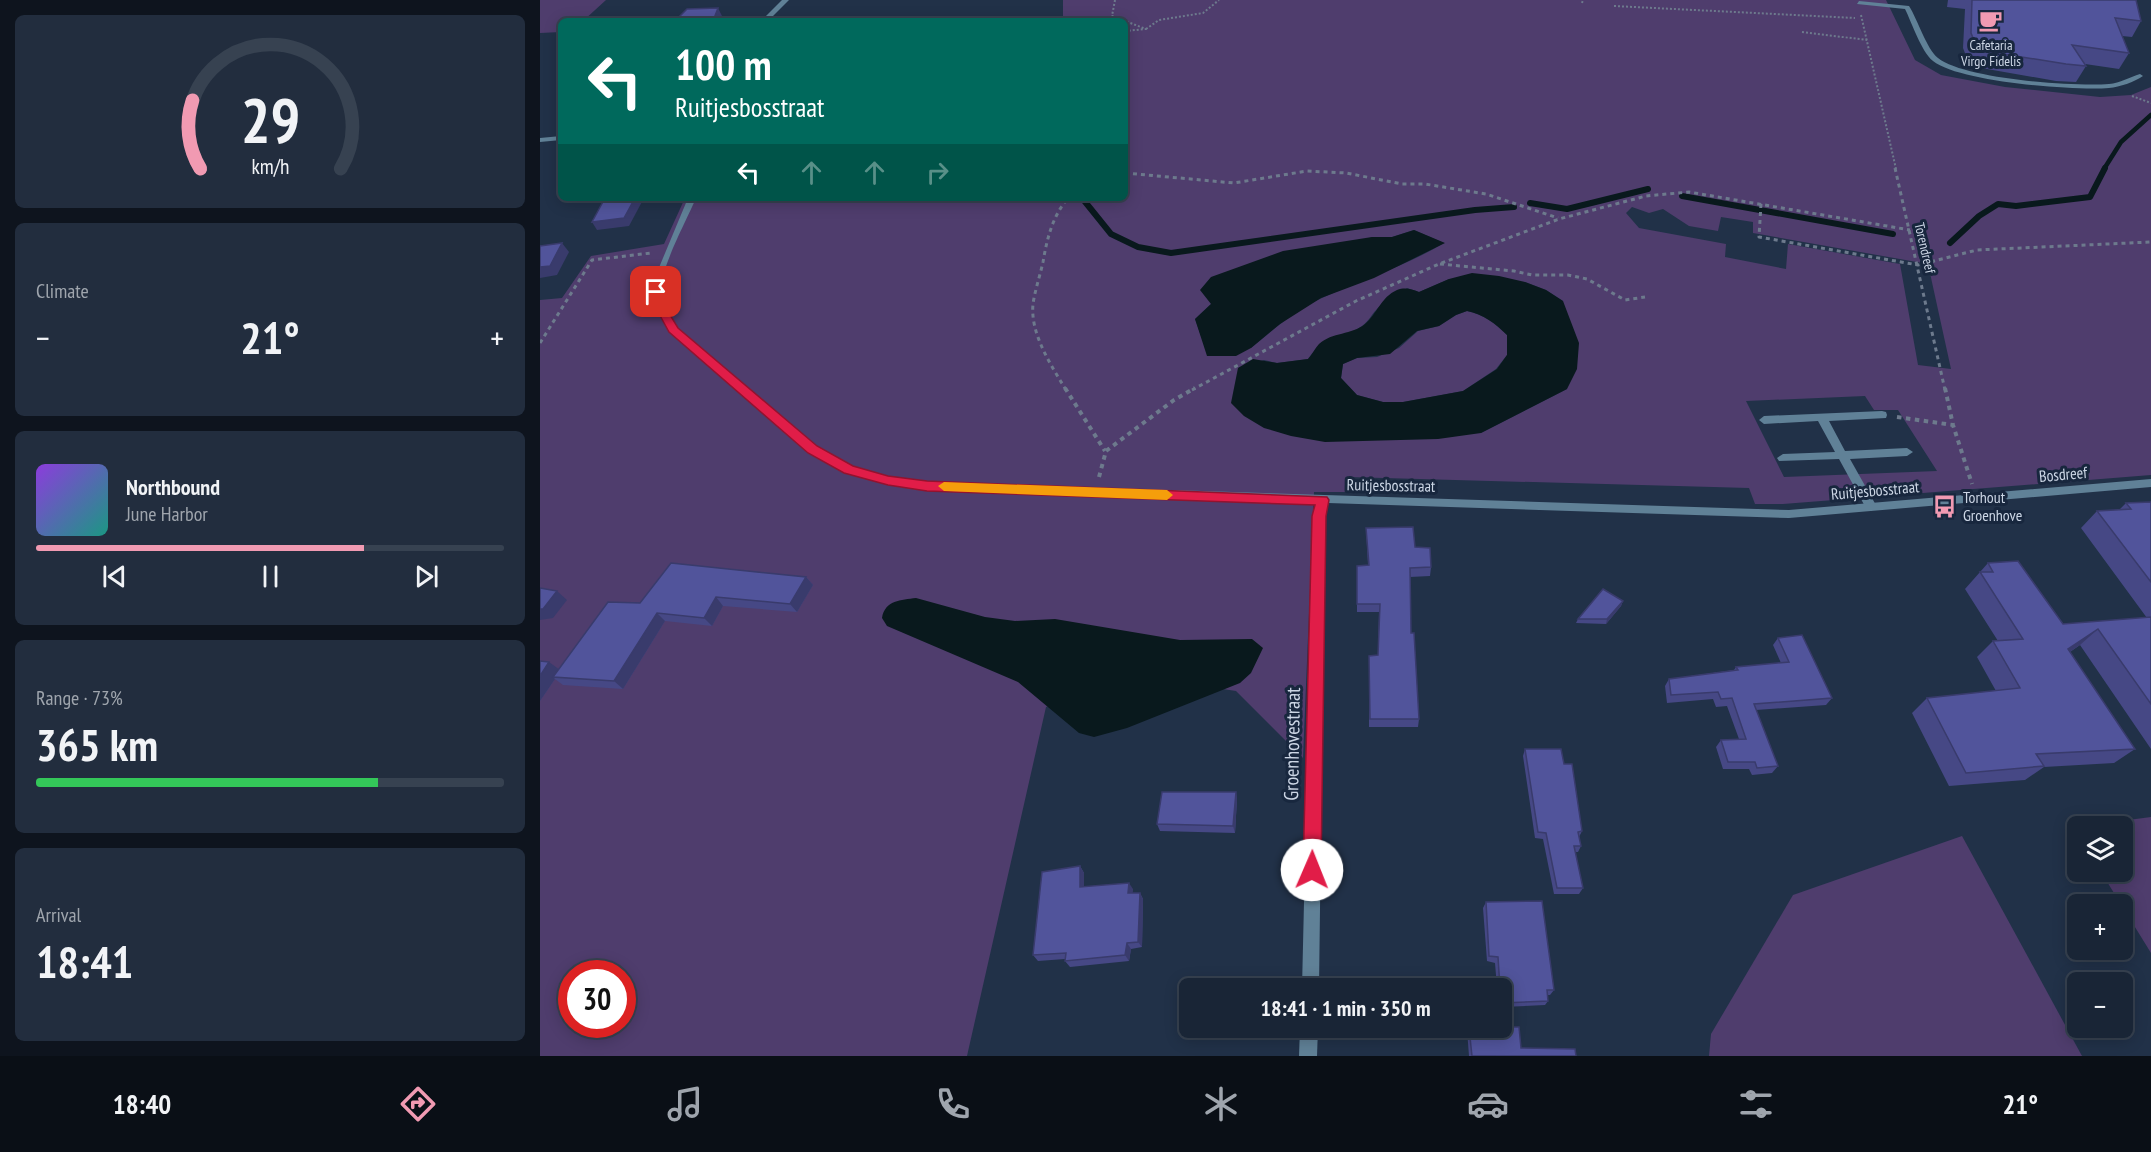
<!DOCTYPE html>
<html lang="en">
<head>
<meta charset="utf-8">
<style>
	:root { --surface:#192536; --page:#222d3e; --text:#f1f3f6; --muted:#9fa5ad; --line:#374251; --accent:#f19ab2 }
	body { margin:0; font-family:"PT Sans Narrow",sans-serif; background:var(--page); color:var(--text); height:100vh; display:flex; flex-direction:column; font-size:22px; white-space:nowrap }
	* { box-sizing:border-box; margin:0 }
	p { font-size:20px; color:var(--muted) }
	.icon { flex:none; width:33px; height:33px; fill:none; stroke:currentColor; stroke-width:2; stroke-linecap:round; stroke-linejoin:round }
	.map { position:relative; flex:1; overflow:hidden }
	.panel { display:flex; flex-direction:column; gap:15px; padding:15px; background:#0e141e; width:540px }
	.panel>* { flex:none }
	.guide { position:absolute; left:18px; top:18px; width:570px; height:183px; border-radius:9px; box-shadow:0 3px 15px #0003,0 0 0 2px var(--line); background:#00695c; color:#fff; overflow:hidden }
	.controls { position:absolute; left:1527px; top:816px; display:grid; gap:12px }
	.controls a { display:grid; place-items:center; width:66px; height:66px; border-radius:9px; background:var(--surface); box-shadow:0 3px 15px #0003,0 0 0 2px var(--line); font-size:30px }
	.speed { position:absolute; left:18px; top:960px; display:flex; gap:12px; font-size:30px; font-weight:700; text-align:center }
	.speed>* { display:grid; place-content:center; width:78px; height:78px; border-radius:50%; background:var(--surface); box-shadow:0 3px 15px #0003,0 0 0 2px var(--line); line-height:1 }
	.speed .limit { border:9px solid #d22; background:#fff; color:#111 }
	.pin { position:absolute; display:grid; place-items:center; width:51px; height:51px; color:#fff; margin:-26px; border-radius:12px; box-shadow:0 3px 9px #0006 }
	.me { position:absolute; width:66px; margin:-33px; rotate:1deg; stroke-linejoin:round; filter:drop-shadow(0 0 4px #0008) }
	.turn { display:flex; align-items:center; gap:21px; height:126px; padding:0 18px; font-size:27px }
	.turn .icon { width:78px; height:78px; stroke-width:2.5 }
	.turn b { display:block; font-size:42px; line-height:51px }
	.lanes { display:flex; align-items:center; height:57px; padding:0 18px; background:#0003; justify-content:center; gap:30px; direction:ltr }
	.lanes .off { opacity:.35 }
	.big { font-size:45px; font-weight:600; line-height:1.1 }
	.panel .card { flex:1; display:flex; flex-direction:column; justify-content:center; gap:9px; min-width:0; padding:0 21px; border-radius:9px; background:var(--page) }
	.panel .dial { align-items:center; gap:0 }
	.dial svg { height:156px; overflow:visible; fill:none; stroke:var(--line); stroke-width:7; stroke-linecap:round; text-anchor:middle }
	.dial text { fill:var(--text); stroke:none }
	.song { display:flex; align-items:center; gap:18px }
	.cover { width:72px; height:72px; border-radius:9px; background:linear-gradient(135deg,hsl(270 70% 55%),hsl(170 70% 35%)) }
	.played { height:6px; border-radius:3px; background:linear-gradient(90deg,var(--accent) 70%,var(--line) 70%) }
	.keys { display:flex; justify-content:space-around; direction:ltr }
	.heat { display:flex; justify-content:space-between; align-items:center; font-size:33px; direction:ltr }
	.charge { height:9px; border-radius:4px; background:linear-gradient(90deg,#34c759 73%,var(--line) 0) }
	.trip { position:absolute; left:639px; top:978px; width:333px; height:60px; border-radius:9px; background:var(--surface); box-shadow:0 3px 15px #0003,0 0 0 2px var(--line); font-weight:600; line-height:60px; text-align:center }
	.tab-bar { display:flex; height:96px; justify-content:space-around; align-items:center; background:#0a0f16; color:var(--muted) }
	.tab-bar .icon { width:42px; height:42px }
	.tab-bar .active { color:var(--accent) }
	.tab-bar b { font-size:27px; color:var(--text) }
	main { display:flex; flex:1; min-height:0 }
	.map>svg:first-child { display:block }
	.green { fill:#4f3d6d; fill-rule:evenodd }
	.water { fill:#09191d; fill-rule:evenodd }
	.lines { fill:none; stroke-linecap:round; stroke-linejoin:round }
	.stream-far1 { stroke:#09191d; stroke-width:4.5 }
	.stream { stroke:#09191d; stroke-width:6 }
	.path-far2 { stroke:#6d7a8d; stroke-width:2; stroke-dasharray:2 2; stroke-linecap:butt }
	.path-far1 { stroke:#6d7a8d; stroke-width:3; stroke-dasharray:4 4; stroke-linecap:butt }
	.path { stroke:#6d7a8d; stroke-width:4; stroke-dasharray:4.5 4.5; stroke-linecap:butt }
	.service { fill:#608197; fill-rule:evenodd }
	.minor { fill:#608197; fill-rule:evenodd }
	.wall { fill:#464885 }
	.shaded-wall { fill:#393b6c }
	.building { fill:#51549b; stroke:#393b6c; stroke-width:1.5 }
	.route { fill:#e11d48; stroke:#92132f; stroke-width:1.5 }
	.slow { fill:#f59e0b }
	.labels { text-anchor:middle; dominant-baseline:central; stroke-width:6; stroke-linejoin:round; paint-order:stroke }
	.far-poi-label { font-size:14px; fill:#ccd6e5; stroke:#18273e }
	.far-street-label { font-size:14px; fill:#ccd6e5; stroke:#18273e }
	.street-label { font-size:16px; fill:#ccd6e5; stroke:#18273e }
	.poi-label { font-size:16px; fill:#ccd6e5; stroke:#18273e; text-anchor:start }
	.near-street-label { font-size:20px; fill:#ccd6e5; stroke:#18273e }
</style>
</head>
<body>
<main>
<section class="panel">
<div class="card dial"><svg viewBox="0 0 100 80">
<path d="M14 69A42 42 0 1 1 86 69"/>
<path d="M14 69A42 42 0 0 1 10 34" stroke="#f19ab2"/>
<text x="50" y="56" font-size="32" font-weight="700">29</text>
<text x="50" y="72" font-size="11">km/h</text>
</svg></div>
<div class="card"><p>Climate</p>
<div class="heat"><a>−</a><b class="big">21°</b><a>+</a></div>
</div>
<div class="card">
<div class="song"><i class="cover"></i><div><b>Northbound</b><p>June Harbor</p></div></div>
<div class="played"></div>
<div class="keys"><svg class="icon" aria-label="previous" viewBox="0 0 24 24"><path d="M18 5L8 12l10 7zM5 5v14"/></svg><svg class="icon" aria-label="pause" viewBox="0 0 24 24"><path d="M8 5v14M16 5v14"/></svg><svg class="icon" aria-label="next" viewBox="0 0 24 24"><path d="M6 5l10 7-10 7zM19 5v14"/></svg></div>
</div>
<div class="card"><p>Range · 73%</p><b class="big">365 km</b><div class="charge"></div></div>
<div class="card"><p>Arrival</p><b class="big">18:41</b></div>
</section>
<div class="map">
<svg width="1611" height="1056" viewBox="0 0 1611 1056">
	<rect width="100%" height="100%" fill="#213148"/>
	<g class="green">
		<path d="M0,0H66L43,21H21V32L0,33Z"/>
		<path d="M523,0H1346L1375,60L1401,75L1465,87L1560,97L1591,95L1611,87V475L1243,504H1215L1209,488L808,477L807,492H774L763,758L696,691L596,676L506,707L427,1056H0V300L22,298L51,256L124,244L145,198H585V21H523ZM1092,207L1109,213L1123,209L1149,226L1178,231L1181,217L1213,222V233L1388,264L1411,369L1378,365L1360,264L1248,244L1246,269L1185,257L1186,244L1099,228L1086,213ZM874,230L904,243C866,266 823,279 782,298C756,309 733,330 711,348L661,336L655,319L671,304L832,237H852ZM909,279L985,282L1006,290L1023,301L1027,389L941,433L698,368L724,360L737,363L768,359C790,329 797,343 822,326C829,321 831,315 837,309C844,300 858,294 867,288L879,292ZM1325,396L1334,410H1358L1397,471L1244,477L1206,401ZM32,974H82V1024H32Z"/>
		<path d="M927,311C943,314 956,324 967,335V355L956,369L923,391L863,402H843L817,395L801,378L803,364L817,358L837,357L859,348L878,331L899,326L916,315Z"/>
		<path d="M1611,817V953L1561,872H1582V826H1543Z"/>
		<path d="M1422,836L1542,1056H1169L1171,1034L1253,895Z"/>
	</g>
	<g class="water">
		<path d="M874,230L905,243L834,278L781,298L740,324L711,348L696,356H667L655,319L671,304L660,290L671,277L743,251L832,237H852Z"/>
		<path d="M932,273L959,276L985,282L1006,290L1023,301L1039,343L1037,369L1027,389L941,433L898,439L785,442L751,436L724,428L704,416L691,403L698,368L713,359L737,363L768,359C772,355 775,348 779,344C792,332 812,335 825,324C837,314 841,297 857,290C865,287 871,289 879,292L909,279ZM927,311C943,314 956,324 967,335V355L957,369L923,391L863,402H843L817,395L801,378L803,364L817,358L850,354L877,331L899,326L916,315Z"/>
		<path d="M376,598L445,617L475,621L515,619L640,640L712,639L723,648L711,673L700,683L587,728L554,737L539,733L478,682L347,626L342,618C345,600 361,600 376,598Z"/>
	</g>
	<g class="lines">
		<path class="stream-far1" d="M1564,169L1581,142L1611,115"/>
		<g class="stream">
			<path d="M1142,196L1353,234"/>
			<path d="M542,198L571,234L598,247L631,253L935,210L974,207"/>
			<path d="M990,203L1027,209L1108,189"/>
			<path d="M1410,243L1439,216L1458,204L1476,206L1550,197L1565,168"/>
		</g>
		<g class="path-far2">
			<path d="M575,0L572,16L606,29L585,31"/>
			<path d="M1042,3L1043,0"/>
			<path d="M1074,6L1315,18"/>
			<path d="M1321,15L1356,169"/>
			<path d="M606,29L619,20L663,13L679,0"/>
			<path d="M1262,32L1327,40"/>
			<path d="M1592,96L1611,103"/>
		</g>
		<g class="path-far1">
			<path d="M1355,168L1405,390"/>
			<path d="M585,173L694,183L767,171L806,173L862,184H885L946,194L1018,218"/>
			<path d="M1221,204L1219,237L1378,265L1437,250L1611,242"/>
			<path d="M900,264L974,271L992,275H1028L1047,279L1085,300L1105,297"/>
			<path d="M0,343L52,260L111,253"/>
			<path d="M526,390C511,365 490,334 493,304C495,290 500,276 503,262C507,239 512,217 528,198"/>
			<path d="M652,390L816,301L899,264L1019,219L1106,196L1149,192L1370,230"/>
		</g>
		<g class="path">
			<path d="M525,388L565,451"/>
			<path d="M1405,388L1413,425L1432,484"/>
			<path d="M1357,417L1413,425"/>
			<path d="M559,477L566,451L634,400L655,388"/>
		</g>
		<g class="service">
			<path d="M1319,1L1369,6C1378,20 1386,48 1398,58C1424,79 1535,87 1569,84C1580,83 1590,77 1600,74L1603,76C1594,82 1580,87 1569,88C1535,91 1419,82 1393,61C1381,51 1372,23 1365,9L1317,4Z"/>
			<path d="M1342,411L1346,412L1347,415L1346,418L1289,421L1305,451L1367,448L1373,452L1367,456L1310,459L1337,507L1331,511L1327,510L1299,459L1239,461L1237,458L1243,454L1295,452L1278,421L1224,424L1219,420L1224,416Z"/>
		</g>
		<g class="minor">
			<path d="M242,0H249L228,21H221Z"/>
			<path d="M21,136V140L0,142V138Z"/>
			<path d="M148,198H156C147,220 118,272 121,294C122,307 131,318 137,328L276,447L313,466L348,476L387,482L1249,510L1611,479V487L1249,518L788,503L785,516L779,988H762L773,516L776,503L387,490L348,484L305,472L268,453L130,332C120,316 110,301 113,282Z"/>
			<path d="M760,1028H778L777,1056H759Z"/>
		</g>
	</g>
	<g class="wall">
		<path d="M1408,0H1596L1601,21L1592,37L1582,36L1589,53L1579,69L1545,64L1546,66L1536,82L1516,81L1430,66L1423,48L1425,9L1407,7Z"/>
		<path d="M1611,502V749L1540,645L1530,652L1595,749L1574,763L1504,767L1485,780L1409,786L1372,713L1387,698L1456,691L1437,657L1453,641H1458L1425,589L1448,563L1523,624L1607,618L1541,528L1557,511L1579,510L1586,503Z"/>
		<path d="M826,528L875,547L891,567L890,576L870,577L871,633L879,719L878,727H829V664L838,655L839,612H817V566L828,565Z"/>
		<path d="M266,577L273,585L257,612L183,606L172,626L125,621L83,689L23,685L15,679L0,701V661L19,669L100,603Z"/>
		<path d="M1083,601L1081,606L1066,624L1036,623L1038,619Z"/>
		<path d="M1238,638L1292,698L1286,705L1216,710L1238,766L1232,773L1212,775L1209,769H1183L1176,747L1181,740L1199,739L1187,706L1176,707L1173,699L1127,703L1125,686L1129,679L1194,670L1196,667L1241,663L1233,645Z"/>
		<path d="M985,749L1024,764L1042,831L1039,837L1041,846L1038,852H1035L1043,888L1039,894H1014L1003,839L995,838L983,756Z"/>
		<path d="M696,792L697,800L695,833L620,831L617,824Z"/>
		<path d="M540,866L544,873V887L593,889L592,893H600L603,899L602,947L591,949L589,961L530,967L525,961V959L498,961L493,955Z"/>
		<path d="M946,902L1014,990L1010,995H1008V1001L1005,1005L962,1007V988H957L955,963L947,961L943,908Z"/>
		<path d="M929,1028H962L981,1048L1036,1056H929L927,1030Z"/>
	</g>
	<g class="shaded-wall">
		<path d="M178,8L182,16L180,21H173Z"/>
		<path d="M95,198H104L89,226L57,230L52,222Z"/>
		<path d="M22,243L29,252L17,275L0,278V267Z"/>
		<path d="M266,577L273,585L257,612L250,604Z"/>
		<path d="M17,591L27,600L13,618L0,620V609Z"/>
		<path d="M176,597L183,606L172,626L164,618Z"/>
		<path d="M1083,601L1081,606L1066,624L1067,619Z"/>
		<path d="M117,613L125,621L83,689L74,681Z"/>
		<path d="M1558,629L1540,645L1510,665L1528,649Z"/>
		<path d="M9,662L20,670L13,677L15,679L0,701V676Z"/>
		<path d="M696,792L697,800L695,833L693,826Z"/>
		<path d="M540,866L544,873V894L540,887Z"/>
		<path d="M589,883L593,889L592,900L588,893Z"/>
		<path d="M600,893L603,899L602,947L598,942Z"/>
		<path d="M587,943L591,949L589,961L585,955Z"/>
	</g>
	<g class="building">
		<path d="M1432,0H1596L1601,21L1575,18L1589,53L1532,45L1546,66L1526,64L1438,50L1431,33Z"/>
		<path d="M178,8L173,21H135L147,9Z"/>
		<path d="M65,198H95L84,218L52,222Z"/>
		<path d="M22,243L10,266L0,267V246Z"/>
		<path d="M1611,502V582L1557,511L1591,509L1586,503Z"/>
		<path d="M873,527L875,547L890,548L891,567L870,568L871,633H874L879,719H830L829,656L838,655L840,604H817V566L829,565L826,528Z"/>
		<path d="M1478,561L1523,624L1611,617V704L1558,629L1528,649L1595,749L1496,754L1504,766L1426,773L1387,698L1480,688L1453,641L1483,639L1440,572H1453L1448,563Z"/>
		<path d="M131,563L266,577L250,604L176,597L164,618L117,613L74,681L13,677L68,602L100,603Z"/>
		<path d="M0,588L17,591L3,609H0Z"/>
		<path d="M1063,589L1083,601L1067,619H1038Z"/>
		<path d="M1262,635L1292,698L1214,704L1238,766L1217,768L1215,762H1188L1181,740L1206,739L1192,698L1181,699L1178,692L1131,695L1129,679L1198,670L1196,667L1249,662L1238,638Z"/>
		<path d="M0,661L9,662L0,676Z"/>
		<path d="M985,749H1021L1024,764H1032L1042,831L1038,832L1041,846H1034L1043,888H1017L1006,833L998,832Z"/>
		<path d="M622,792H696L693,826L617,824Z"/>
		<path d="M540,866V887L589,883L588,893H600L598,942L587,943L585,955L525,961L526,953L493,955L502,872Z"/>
		<path d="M1002,901L1014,990H1007L1008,1001L962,1003V988H960L958,957L949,956L946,902Z"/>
		<path d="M962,1027H979L981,1048L1035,1049L1036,1056H932L929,1028Z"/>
	</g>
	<path class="route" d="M116,288L121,292L127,310L138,328L277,446L313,466L348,476L387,481L787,497L789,500L786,516L781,870L778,877L772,879L766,877L763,870L772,516L775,505L387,491L348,485L304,473L268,453L129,332L117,310L111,292Z"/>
	<path class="slow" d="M404,482L627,490L633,495L627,500L404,491L398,486Z"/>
	<defs>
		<symbol id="cafe-bare" viewBox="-9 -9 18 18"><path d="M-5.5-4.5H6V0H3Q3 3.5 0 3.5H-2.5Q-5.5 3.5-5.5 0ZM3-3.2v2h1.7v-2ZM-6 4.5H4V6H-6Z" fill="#f19ab2" stroke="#18273e" stroke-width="2.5" paint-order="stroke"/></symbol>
		<symbol id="bus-bare" viewBox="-9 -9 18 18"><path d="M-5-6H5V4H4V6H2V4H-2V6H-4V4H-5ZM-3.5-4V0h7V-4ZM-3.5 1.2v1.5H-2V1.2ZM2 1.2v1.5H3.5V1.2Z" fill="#f19ab2" stroke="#18273e" stroke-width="2.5" paint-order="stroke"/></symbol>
	</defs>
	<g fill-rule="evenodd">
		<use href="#cafe-bare" x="1434" y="4" width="33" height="33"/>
		<use href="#bus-bare" x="1388" y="490" width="33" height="33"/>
	</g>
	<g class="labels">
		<g class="far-poi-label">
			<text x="1451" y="45">Cafetaria<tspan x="1451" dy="16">Virgo Fidelis</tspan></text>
		</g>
		<g class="far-street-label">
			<text transform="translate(1385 248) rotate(77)">Torendreef</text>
		</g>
		<g class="street-label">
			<text transform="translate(1523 474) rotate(-5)">Bosdreef</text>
			<text transform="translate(851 485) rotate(1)">Ruitjesbosstraat</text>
			<text transform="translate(1335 490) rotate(-5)">Ruitjesbosstraat</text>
		</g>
		<g class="poi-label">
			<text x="1423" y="497">Torhout<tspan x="1423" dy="18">Groenhove</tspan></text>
		</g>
		<g class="near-street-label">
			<text transform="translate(752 744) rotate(-89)">Groenhovestraat</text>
		</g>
	</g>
</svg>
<div class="controls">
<a><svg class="icon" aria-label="layers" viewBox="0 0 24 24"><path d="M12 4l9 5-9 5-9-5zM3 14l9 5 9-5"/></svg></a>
<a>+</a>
<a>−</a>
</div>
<div class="speed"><div class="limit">30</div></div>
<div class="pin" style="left:116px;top:292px;background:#d93025"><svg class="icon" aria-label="arrive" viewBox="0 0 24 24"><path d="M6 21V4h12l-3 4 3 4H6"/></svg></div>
<svg class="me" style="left:772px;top:870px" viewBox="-20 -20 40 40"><circle r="19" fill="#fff"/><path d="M0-13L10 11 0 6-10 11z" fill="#e11d48"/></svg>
<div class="trip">18:41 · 1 min · 350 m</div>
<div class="guide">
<div class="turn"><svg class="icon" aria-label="left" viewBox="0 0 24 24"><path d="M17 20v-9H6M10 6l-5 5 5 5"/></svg><div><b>100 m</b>Ruitjesbosstraat</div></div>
<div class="lanes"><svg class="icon" aria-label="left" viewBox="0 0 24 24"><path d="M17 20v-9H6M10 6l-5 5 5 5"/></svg><svg class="icon off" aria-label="ahead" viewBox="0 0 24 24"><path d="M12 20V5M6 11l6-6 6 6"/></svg><svg class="icon off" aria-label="ahead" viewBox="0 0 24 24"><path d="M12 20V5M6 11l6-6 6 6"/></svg><svg class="icon off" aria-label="right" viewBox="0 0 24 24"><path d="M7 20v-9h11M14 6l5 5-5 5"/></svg></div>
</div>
</div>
</main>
<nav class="tab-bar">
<b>18:40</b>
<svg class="icon active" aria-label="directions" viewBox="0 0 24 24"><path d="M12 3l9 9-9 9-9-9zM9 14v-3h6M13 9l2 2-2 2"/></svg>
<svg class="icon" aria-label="music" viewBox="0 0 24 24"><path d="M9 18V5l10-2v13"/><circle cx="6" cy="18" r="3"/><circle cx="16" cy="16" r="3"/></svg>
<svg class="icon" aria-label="phone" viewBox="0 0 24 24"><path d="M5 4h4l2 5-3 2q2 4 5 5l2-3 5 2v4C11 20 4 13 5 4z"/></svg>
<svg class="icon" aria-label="climate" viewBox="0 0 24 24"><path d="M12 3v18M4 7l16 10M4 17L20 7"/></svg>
<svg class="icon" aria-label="car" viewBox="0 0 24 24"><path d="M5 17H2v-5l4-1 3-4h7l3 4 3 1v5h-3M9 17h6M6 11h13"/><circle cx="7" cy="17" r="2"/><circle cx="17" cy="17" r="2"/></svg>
<svg class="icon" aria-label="filters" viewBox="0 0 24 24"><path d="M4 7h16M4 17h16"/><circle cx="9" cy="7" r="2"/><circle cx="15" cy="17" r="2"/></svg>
<b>21°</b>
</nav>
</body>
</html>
